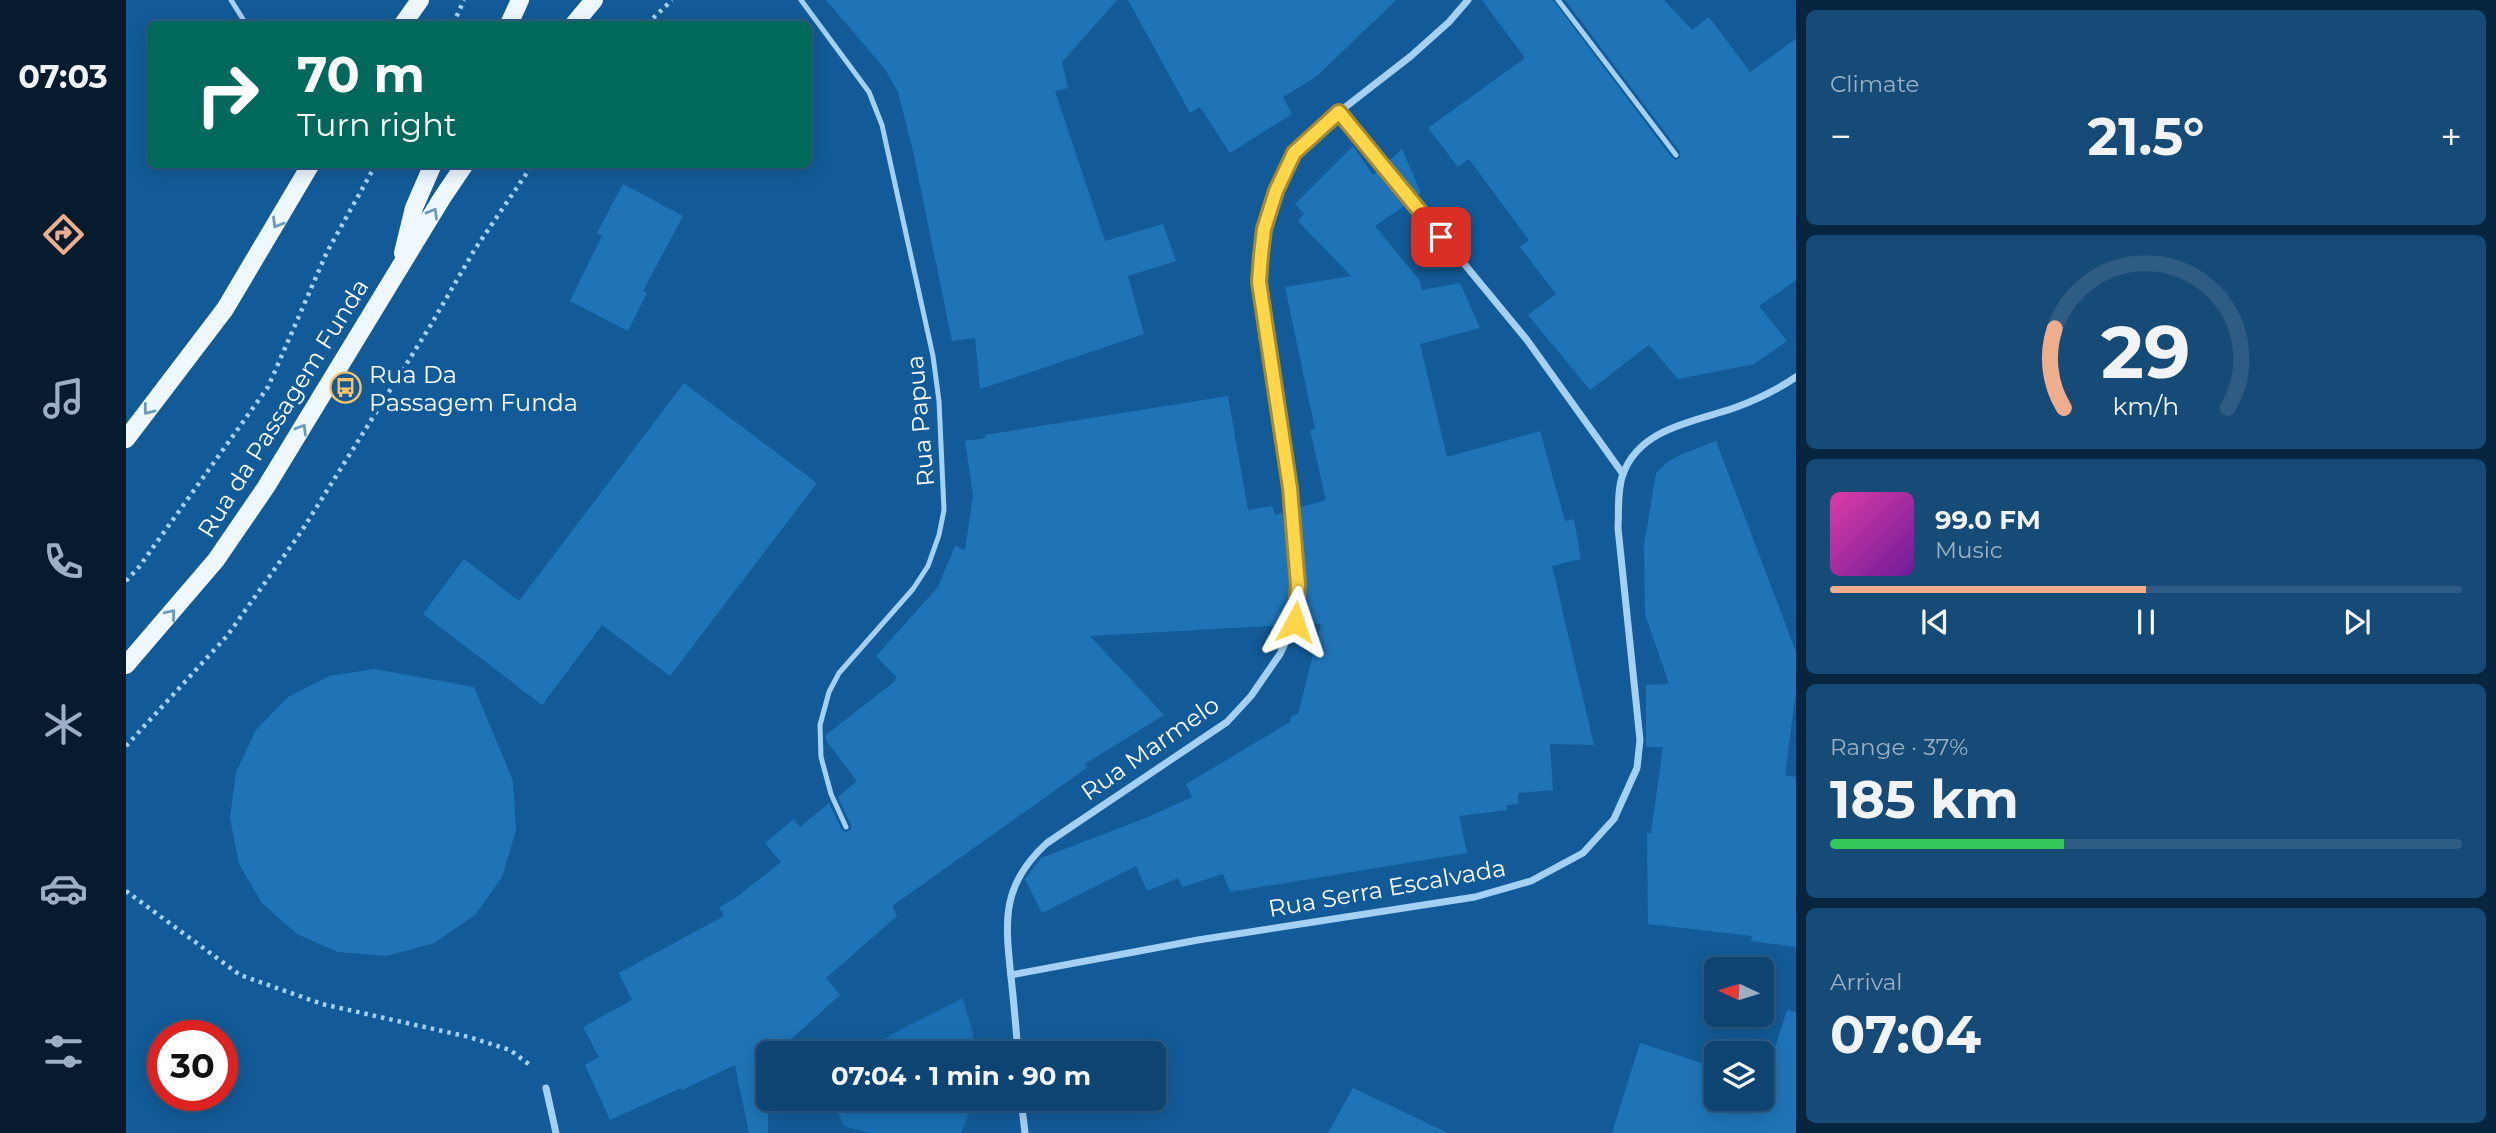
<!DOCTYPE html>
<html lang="en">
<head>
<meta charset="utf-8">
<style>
	:root { --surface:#0e4472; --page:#174b77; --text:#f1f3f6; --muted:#9bb0c4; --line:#2e5c84; --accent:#eead8d }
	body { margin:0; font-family:Montserrat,sans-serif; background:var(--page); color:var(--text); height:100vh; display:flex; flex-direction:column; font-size:26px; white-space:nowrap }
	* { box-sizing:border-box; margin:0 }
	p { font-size:23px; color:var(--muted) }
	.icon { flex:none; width:38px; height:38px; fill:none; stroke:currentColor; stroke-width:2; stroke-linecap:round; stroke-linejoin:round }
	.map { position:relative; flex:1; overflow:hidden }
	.drawer { display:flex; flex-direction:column; gap:10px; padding:10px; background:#08253f; width:700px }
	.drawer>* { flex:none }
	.guide { position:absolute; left:21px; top:21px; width:665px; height:147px; border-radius:10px; box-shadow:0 4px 18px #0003,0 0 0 2px var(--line); background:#00695c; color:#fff; overflow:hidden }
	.needle { width:46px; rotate:274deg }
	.controls { position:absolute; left:1578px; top:957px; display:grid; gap:14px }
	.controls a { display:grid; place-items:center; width:70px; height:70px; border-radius:10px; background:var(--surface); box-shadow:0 4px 18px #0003,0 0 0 2px var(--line); font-size:35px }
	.speed { position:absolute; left:21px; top:1020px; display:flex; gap:14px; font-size:35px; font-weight:700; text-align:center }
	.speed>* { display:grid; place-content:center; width:91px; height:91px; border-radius:50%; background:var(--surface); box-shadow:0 4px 18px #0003,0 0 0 2px var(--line); line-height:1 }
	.speed .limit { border:10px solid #d22; background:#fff; color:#111 }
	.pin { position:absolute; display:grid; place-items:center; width:60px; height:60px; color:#fff; margin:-30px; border-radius:14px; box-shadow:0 4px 10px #0006 }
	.me { position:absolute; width:77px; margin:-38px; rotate:5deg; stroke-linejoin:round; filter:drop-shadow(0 0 5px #0008) }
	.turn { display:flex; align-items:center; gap:24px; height:147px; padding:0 35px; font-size:32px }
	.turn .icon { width:91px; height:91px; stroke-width:2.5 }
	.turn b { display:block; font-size:49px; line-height:60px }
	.big { font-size:52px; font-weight:700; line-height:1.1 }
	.drawer .card { flex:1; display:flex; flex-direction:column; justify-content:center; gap:10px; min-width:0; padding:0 24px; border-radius:10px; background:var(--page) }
	.drawer .dial { align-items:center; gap:0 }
	.dial svg { height:182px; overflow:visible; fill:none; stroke:var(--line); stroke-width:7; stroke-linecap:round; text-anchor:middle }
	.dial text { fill:var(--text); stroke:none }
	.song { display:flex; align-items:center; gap:21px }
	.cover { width:84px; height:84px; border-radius:10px; background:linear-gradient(135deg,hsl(320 70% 55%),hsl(280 70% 35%)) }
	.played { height:7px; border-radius:4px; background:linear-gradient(90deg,var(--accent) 50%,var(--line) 50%) }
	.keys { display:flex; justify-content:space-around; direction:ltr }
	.heat { display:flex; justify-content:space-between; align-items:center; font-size:38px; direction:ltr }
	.charge { height:10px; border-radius:5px; background:linear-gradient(90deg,#34c759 37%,var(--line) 0) }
	.trip { position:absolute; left:630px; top:1041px; width:410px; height:70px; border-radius:10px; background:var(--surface); box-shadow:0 4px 18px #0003,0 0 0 2px var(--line); font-weight:700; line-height:70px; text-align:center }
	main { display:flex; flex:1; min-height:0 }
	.menu { display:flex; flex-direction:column; width:126px; justify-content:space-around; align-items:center; background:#061b2e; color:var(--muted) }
	.menu .icon { width:49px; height:49px }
	.menu .active { color:var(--accent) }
	.menu b { font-size:32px; color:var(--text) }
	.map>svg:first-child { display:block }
	.green { fill:#196fb2 }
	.building { fill:#1f74b7 }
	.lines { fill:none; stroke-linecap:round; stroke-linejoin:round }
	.path { stroke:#a3d0f3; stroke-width:4.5; stroke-dasharray:3.5 5; stroke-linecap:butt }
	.lane { stroke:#a3d0f3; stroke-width:5 }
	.street { stroke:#a3d0f3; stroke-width:7 }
	.primary { stroke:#eff7ff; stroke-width:18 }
	.oneway { stroke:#6a99c1 }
	.route-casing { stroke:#a68a30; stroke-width:18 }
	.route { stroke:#ffd54a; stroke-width:12 }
	.labels { text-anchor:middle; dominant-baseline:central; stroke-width:7; stroke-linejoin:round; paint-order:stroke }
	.poi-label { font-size:24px; fill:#fff; stroke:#125b98; text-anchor:start }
	.street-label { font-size:24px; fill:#fff; stroke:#125b98 }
</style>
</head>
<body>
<main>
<nav class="menu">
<b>07:03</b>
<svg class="icon active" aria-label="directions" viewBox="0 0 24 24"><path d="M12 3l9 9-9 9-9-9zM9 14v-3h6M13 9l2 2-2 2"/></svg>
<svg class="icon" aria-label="music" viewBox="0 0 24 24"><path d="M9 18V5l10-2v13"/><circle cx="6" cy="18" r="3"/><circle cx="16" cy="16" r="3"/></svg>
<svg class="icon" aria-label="phone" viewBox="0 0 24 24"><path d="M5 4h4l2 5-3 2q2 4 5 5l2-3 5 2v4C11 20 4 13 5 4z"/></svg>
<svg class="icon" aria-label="climate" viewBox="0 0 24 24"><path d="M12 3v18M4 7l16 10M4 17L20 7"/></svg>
<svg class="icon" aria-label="car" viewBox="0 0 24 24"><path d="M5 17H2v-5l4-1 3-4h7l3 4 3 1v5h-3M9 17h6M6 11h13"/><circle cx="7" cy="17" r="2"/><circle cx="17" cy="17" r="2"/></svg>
<svg class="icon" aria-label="filters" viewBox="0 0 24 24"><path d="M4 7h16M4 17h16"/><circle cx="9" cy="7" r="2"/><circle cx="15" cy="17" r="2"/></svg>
</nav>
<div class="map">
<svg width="1670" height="1133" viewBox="0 0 1670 1133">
	<rect width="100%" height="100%" fill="#125b98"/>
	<g class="green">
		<path d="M837,998L852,1053H729Z"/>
		<path d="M706,1099H849L835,1133H744L718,1126Z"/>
	</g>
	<g class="building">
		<path d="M700,0H991L936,62L942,88L929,91L979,241L1037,224L1050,261L1002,276L1018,334L854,389L849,338L826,341L787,151L772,92L759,69Z"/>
		<path d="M1002,0H1270L1190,77L1157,97L1166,114L1104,153L1074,107L1064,113Z"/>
		<path d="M1356,0H1427L1546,158L1550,160L1554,158V152L1439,0H1538L1566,30L1583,17L1624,72L1670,39V280L1633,306L1661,341L1628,364L1552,379L1523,345L1464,390L1402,315L1430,294L1394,247L1403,240L1343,159L1332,167L1302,128L1399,58Z"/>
		<path d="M1227,146L1247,175L1253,170L1281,204L1249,226L1294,281L1296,290L1334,283L1354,328L1294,344L1321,457L1414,431L1439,521L1448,519L1455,559L1426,566L1468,745L1424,744L1427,790L1392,793V804L1381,805V810L1333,816L1341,853L1104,892L1097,874L1056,887L1052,878L1021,891L1010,866L916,913L899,879L915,858L1020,818L1066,797L1060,784L1164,722L1165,716L1172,714L1195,624H1175L1178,585L1172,508L1200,500L1184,430L1189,429L1159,287L1225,276L1172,221L1178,214L1169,204Z"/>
		<path d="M1276,149L1295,193L1291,196L1262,162Z"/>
		<path d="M497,184L557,216L517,291L521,293L502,331L444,301L476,236L471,233Z"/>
		<path d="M558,383L691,483L544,676L476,625L416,705L297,614L338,559L393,601Z"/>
		<path d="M1102,396L1122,510L1146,506L1149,515L1160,512L1166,585L1161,625L964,636L1038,715L959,764L962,767L766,906L771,916L700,978L714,995L663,1041L666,1054H642V1133H623L609,1065L556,1090L555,1088L484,1120L459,1065L473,1057L457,1027L506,1000L493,973L598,916L593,907L608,899L655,862L639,843L668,819L674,827L703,803L716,830L720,832L725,829V825L712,797L731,781L700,740V735L768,682L771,678L750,656L812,587L829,546L839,550L847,495L839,441L860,438L859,435Z"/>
		<path d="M1590,441L1670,652V691L1659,775L1670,777V947L1625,941L1626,936L1522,924L1521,833H1525L1537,747H1520V685L1543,684L1519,614L1518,545L1530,473L1540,463L1554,455Z"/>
		<path d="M249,669L348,687L387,781L390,830L376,877L349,915L308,943L261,956L212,952L171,934L136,903L113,864L104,818L110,772L130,730L162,697L203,676Z"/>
		<path d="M1661,1010L1670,1012V1133H1486L1514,1043L1591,1068V1099H1636V1082L1638,1083Z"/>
		<path d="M1227,1088L1322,1133H1202Z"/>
	</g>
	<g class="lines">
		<g class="path">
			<path d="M327,24L338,0"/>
			<path d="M521,24L546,0"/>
			<path d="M0,581L13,567L142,387L201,252L250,164"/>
			<path d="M0,746L101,636L175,532L303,328L349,249L407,164"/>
			<path d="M0,891L114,975L196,1004L343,1037L384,1050L404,1065"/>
		</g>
		<g class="lane">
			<path d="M105,0L120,24"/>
			<path d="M675,0L743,92L756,125L807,356L813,401L818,510L813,535L802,566L787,589L713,673L703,692L694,725L695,757L705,794L720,827"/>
			<path d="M1432,0L1550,155"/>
		</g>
		<g class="street">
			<path d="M1213,112L1401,340L1497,474"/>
			<path d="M885,975L1072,940L1349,897L1405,881L1457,853L1488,819L1511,768L1514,740L1492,528C1493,510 1491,490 1497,474C1514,428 1567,422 1608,408C1630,400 1651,390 1670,377"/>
			<path d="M892,1054C890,1028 888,1003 885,977C879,920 875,885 921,843L1101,722L1125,696L1154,654L1169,622L1172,585L1164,488L1133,282L1138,229L1150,191L1168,153L1213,112L1285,56L1323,22L1342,0"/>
			<path d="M420,1088L430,1133"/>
			<path d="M895,1099L899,1133"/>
		</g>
		<g class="primary">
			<path d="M277,24L294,0"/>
			<path d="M383,24L394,0"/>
			<path d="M448,24L468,0"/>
			<path d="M277,253L288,208L307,164"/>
			<path d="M0,439L99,309L185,164"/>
			<path d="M0,665L90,560L140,487L316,198L339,164"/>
		</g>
	</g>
	<defs><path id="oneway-chevron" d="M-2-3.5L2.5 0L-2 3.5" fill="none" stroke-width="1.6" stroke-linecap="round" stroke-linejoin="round" transform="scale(1.75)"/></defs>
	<g class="oneway">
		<use href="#oneway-chevron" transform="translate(307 213) rotate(-60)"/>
		<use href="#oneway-chevron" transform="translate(151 223) rotate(121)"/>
		<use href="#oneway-chevron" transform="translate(22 410) rotate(128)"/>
		<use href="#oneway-chevron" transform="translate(176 429) rotate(-58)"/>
		<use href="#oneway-chevron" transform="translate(45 614) rotate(-50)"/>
	</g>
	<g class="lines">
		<defs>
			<path id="route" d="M1169,622L1172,585L1164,488L1133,282L1135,255L1138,229L1150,191L1168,153L1213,112L1315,237"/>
		</defs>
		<use href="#route" class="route-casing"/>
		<use href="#route" class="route"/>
	</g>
	<defs>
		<symbol id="bus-ring" viewBox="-11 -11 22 22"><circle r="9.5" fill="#125b98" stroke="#ffc165" stroke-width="1.5"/><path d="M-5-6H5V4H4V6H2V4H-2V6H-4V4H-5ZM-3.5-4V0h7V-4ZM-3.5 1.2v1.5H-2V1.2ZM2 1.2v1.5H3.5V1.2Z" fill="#ffc165"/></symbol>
	</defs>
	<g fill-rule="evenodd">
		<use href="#bus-ring" x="202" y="370" width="35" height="35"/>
	</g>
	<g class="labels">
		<g class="poi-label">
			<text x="243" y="374">Rua Da<tspan x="243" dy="28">Passagem Funda</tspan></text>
		</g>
		<g class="street-label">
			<text transform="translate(157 408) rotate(-58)">Rua da Passagem Funda</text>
			<text transform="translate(794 421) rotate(-95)">Rua Papua</text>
			<text transform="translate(1024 748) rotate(-35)">Rua Marmelo</text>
			<text transform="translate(1261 888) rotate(-10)">Rua Serra Escalvada</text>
		</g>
	</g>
</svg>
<div class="controls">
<a><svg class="needle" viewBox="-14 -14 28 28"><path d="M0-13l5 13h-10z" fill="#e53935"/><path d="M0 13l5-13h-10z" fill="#9bb0c4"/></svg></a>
<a><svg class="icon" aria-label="layers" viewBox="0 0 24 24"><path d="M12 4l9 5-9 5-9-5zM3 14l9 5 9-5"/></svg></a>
</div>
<div class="speed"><div class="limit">30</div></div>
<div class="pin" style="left:1315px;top:237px;background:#d93025"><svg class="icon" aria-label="arrive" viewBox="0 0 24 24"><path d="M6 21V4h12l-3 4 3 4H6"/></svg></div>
<svg class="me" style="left:1169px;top:622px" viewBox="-20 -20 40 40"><path d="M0-17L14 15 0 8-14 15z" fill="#ffd54a" stroke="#fff" stroke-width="4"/></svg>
<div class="trip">07:04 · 1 min · 90 m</div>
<div class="guide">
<div class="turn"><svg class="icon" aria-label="right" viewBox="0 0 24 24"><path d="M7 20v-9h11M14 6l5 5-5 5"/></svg><div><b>70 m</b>Turn right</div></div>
</div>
</div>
<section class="drawer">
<div class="card"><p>Climate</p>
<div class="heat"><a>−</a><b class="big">21.5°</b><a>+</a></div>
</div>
<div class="card dial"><svg viewBox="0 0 100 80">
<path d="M14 69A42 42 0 1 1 86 69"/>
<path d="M14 69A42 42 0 0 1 10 34" stroke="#eead8d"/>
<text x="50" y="56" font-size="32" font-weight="700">29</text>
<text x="50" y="72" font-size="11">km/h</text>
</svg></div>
<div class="card">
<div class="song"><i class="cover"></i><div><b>99.0 FM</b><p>Music</p></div></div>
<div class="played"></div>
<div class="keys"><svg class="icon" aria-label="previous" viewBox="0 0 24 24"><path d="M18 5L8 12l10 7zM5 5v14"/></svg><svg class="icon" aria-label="pause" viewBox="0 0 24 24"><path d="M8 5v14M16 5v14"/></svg><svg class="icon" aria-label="next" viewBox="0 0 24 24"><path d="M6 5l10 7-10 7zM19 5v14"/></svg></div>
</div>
<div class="card"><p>Range · 37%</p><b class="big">185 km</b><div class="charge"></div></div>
<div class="card"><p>Arrival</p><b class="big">07:04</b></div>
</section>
</main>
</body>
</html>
